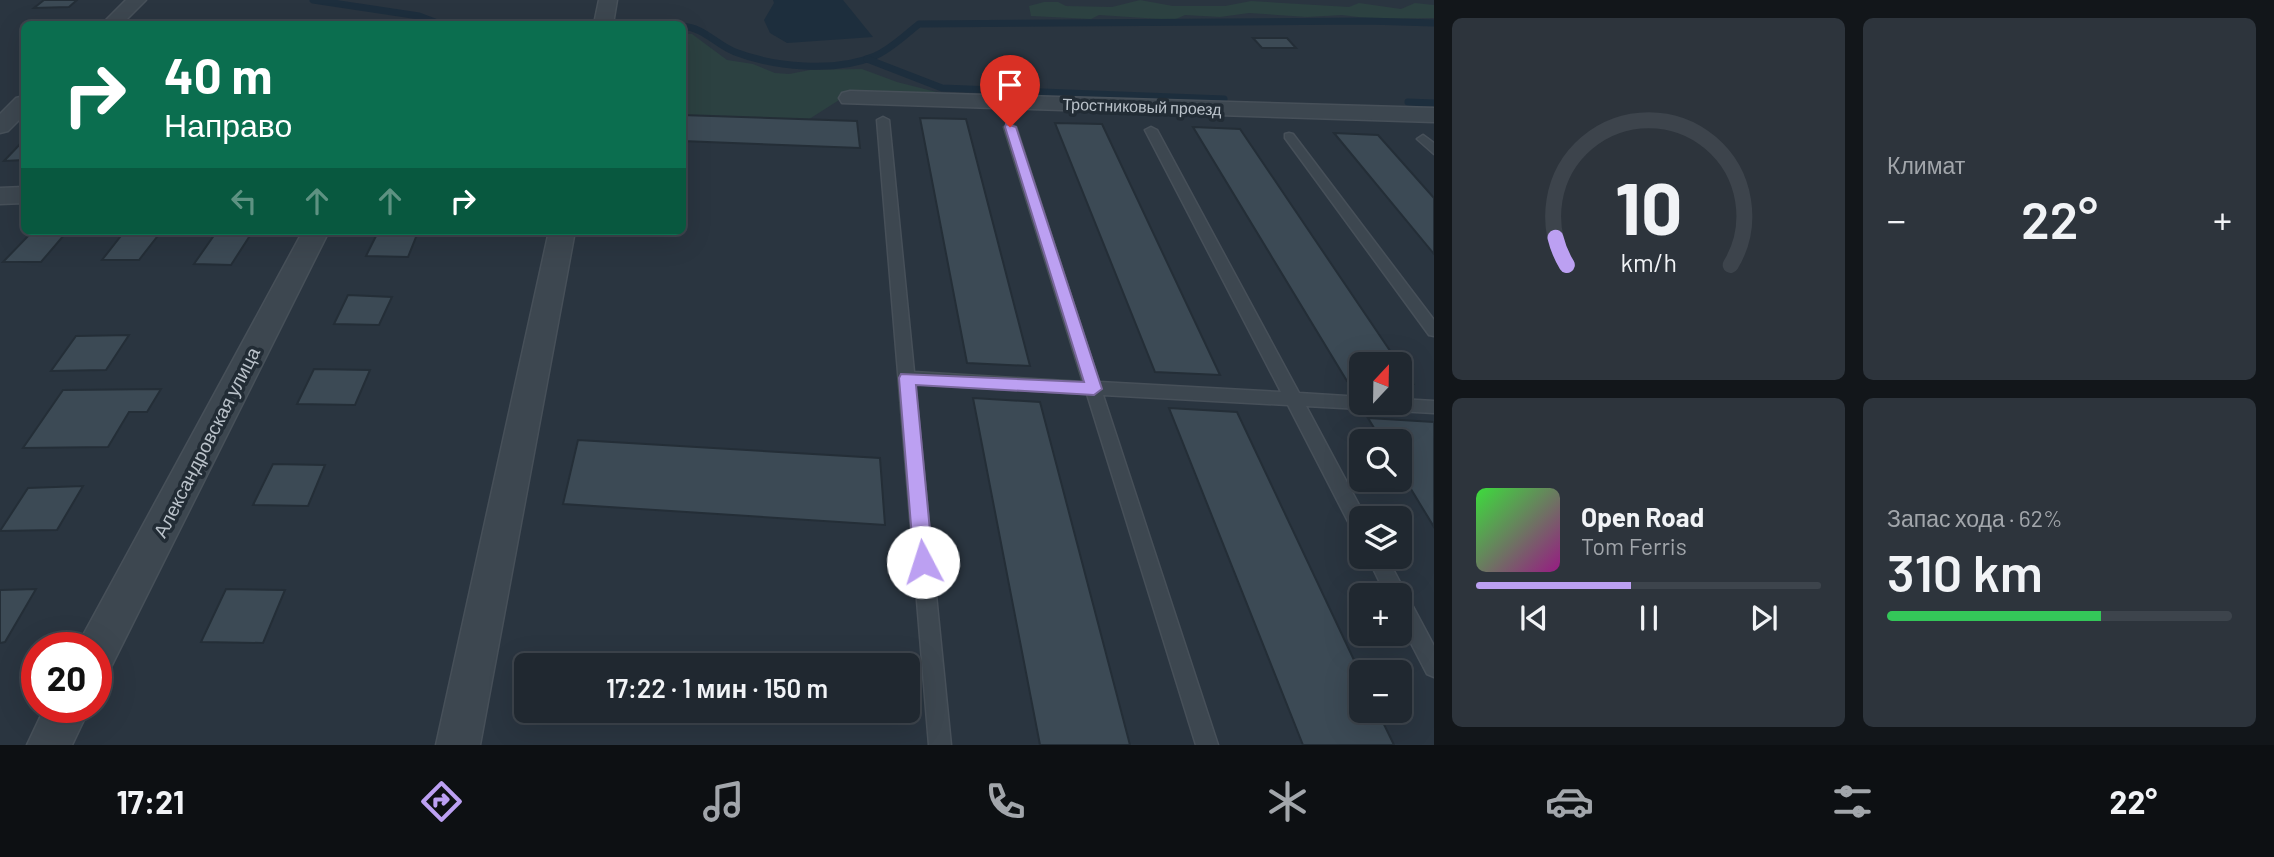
<!DOCTYPE html>
<html lang="ru">
<head>
<meta charset="utf-8">
<style>
	:root { --surface:#202830; --page:#2d343c; --text:#f1f3f6; --muted:#a2a6ab; --line:#3d444c; --accent:#bca0f2 }
	body { margin:0; font-family:Barlow,sans-serif; background:var(--page); color:var(--text); height:100vh; display:flex; flex-direction:column; font-size:26px; white-space:nowrap }
	* { box-sizing:border-box; margin:0 }
	p { font-size:23px; color:var(--muted) }
	.icon { flex:none; width:38px; height:38px; fill:none; stroke:currentColor; stroke-width:2; stroke-linecap:round; stroke-linejoin:round }
	.map { position:relative; flex:1; overflow:hidden }
	.panel { display:flex; flex-direction:column; gap:18px; padding:18px; background:#12161a; width:840px }
	.panel>* { flex:none }
	.top-card { position:absolute; left:21px; top:21px; width:665px; height:214px; border-radius:10px; box-shadow:0 7px 28px #0002,0 0 0 2px var(--line); background:#0b6e4f; color:#fff; overflow:hidden }
	.needle { width:46px; rotate:22deg }
	.controls { position:absolute; left:1349px; top:352px; display:grid; gap:14px }
	.controls a { display:grid; place-items:center; width:63px; height:63px; border-radius:10px; background:var(--surface); box-shadow:0 7px 28px #0002,0 0 0 2px var(--line); font-size:35px }
	.speed { position:absolute; left:21px; top:632px; display:flex; gap:14px; font-size:35px; font-weight:700; text-align:center }
	.speed>* { display:grid; place-content:center; width:91px; height:91px; border-radius:50%; background:var(--surface); box-shadow:0 7px 28px #0002,0 0 0 2px var(--line); line-height:1 }
	.speed .limit { border:10px solid #d22; background:#fff; color:#111 }
	.pin { position:absolute; display:grid; place-items:center; width:60px; height:60px; color:#fff; margin:-72px -30px; border-radius:50% 50% 50% 0; rotate:-45deg; box-shadow:0 0 7px #0007 }
	.pin .icon { rotate:45deg }
	.me { position:absolute; width:77px; margin:-38px; rotate:355deg; stroke-linejoin:round; filter:drop-shadow(0 0 5px #0008) }
	.turn { display:flex; align-items:center; gap:24px; height:147px; padding:0 28px; font-size:32px }
	.turn .icon { width:91px; height:91px; stroke-width:2.5 }
	.turn b { display:block; font-size:49px; line-height:60px }
	.lanes { display:flex; align-items:center; height:66px; padding:0 28px; background:#0003; justify-content:center; gap:35px; direction:ltr }
	.lanes .off { opacity:.35 }
	.big { font-size:52px; font-weight:600; line-height:1.1 }
	.panel .widget { flex:1; display:flex; flex-direction:column; justify-content:center; gap:10px; min-width:0; padding:0 24px; border-radius:10px; background:var(--page) }
	.panel .dial { align-items:center; gap:0 }
	.dial svg { height:182px; overflow:visible; fill:none; stroke:var(--line); stroke-width:7; stroke-linecap:round; text-anchor:middle }
	.dial text { fill:var(--text); stroke:none }
	.song { display:flex; align-items:center; gap:21px }
	.cover { width:84px; height:84px; border-radius:10px; background:linear-gradient(135deg,hsl(120 70% 55%),hsl(310 70% 35%)) }
	.played { height:7px; border-radius:4px; background:linear-gradient(90deg,var(--accent) 45%,var(--line) 45%) }
	.keys { display:flex; justify-content:space-around; direction:ltr }
	.heat { display:flex; justify-content:space-between; align-items:center; font-size:38px; direction:ltr }
	.charge { height:10px; border-radius:5px; background:linear-gradient(90deg,#34c759 62%,var(--line) 0) }
	.panel .tiles { flex:1; display:grid; gap:18px; grid-template-columns:repeat(2,1fr) }
	.trip { position:absolute; left:514px; top:653px; width:406px; height:70px; border-radius:10px; background:var(--surface); box-shadow:0 7px 28px #0002,0 0 0 2px var(--line); font-weight:600; line-height:70px; text-align:center }
	.tabs { display:flex; height:112px; justify-content:space-around; align-items:center; background:#0d1013; color:var(--muted) }
	.tabs .icon { width:49px; height:49px }
	.tabs .on { color:var(--accent) }
	.tabs b { font-size:32px; color:var(--text) }
	main { display:flex; flex:1; min-height:0 }
	.map>svg:first-child { display:block }
	.green { fill:#2c4141 }
	.water { fill:#1d2e3d }
	.lines { fill:none; stroke-linecap:round; stroke-linejoin:round }
	.stream { stroke:#1d2e3d; stroke-width:7 }
	.building { fill:#3c4a55; stroke:#242e37; stroke-width:2 }
	.service-casing { stroke:#475059; stroke-width:3 }
	.minor-casing { stroke:#475059; stroke-width:3 }
	.service { fill:#3d4750; fill-rule:evenodd }
	.minor { fill:#3d4750; fill-rule:evenodd }
	.route { fill:#bca0f2; stroke:#7a689d; stroke-width:2 }
	.labels { text-anchor:middle; dominant-baseline:central; stroke-width:7; stroke-linejoin:round; paint-order:stroke }
	.far-street-label { font-size:16px; fill:#bac2ca; stroke:#222c35 }
	.street-label { font-size:19px; fill:#bac2ca; stroke:#222c35 }
</style>
</head>
<body>
<main>
<div class="map">
<svg width="1434" height="745" viewBox="0 0 1434 745">
	<rect width="100%" height="100%" fill="#2a3540"/>
	<g class="green">
		<path d="M1140,0L1173,6H1225L1251,1L1349,7L1359,3L1401,9L1415,3L1434,5V18L1374,19L1342,15L1307,17L1249,13L1220,17L1185,15L1174,20L1099,15L1091,19L1031,16L1029,6L1044,2H1058L1066,6L1112,7Z"/>
		<path d="M682,34H692L727,60L753,64L775,73L789,74L810,70L862,69L897,82L948,95H847L781,137H683Z"/>
	</g>
	<path class="water" d="M773,0H843L873,37L787,43L770,33L764,20L774,3Z"/>
	<g class="lines">
		<g class="stream">
			<path d="M313,0L419,16L440,24"/>
			<path d="M682,26C705,28 715,44 735,52C774,67 835,73 875,56C891,49 905,35 919,24L1367,21L1434,23"/>
			<path d="M867,59L942,88L1224,99"/>
			<path d="M1408,102L1434,103"/>
		</g>
	</g>
	<g class="building">
		<path d="M44,0H77L69,7L34,8Z"/>
		<path d="M1253,38H1287L1296,48H1262Z"/>
		<path d="M682,115L857,121L860,148L682,141Z"/>
		<path d="M920,118L966,119L1030,366L967,363Z"/>
		<path d="M1055,123L1102,124L1220,375L1155,372Z"/>
		<path d="M1193,127L1240,129L1399,364H1362V382L1347,381Z"/>
		<path d="M1334,133L1378,135L1434,198V254Z"/>
		<path d="M24,140V160L4,161Z"/>
		<path d="M124,232L160,233L139,260H102Z"/>
		<path d="M378,232H418L408,257L366,256Z"/>
		<path d="M30,234H65L41,262H3Z"/>
		<path d="M215,234H251L231,265L194,264Z"/>
		<path d="M348,295L392,297L379,325L334,324Z"/>
		<path d="M129,335L106,370L51,371L76,336Z"/>
		<path d="M1400,366L1413,384H1400Z"/>
		<path d="M314,369L370,370L355,405L297,404Z"/>
		<path d="M161,389L147,412H129L108,447L23,448L63,390Z"/>
		<path d="M973,398L1040,402L1130,745H1040Z"/>
		<path d="M1169,408L1237,412L1362,677V710H1377L1394,745H1303Z"/>
		<path d="M1368,418L1434,422V527L1400,471V441H1382Z"/>
		<path d="M578,440L880,458L885,525L563,504Z"/>
		<path d="M273,464L325,465L308,506L253,505Z"/>
		<path d="M83,486L57,530L0,531L28,488Z"/>
		<path d="M36,589L5,642L0,643V590Z"/>
		<path d="M226,589L285,590L263,643L201,642Z"/>
	</g>
	<g class="lines">
		<defs>
			<g id="service">
				<path d="M883,117L889,120L914,372L1083,382L1004,127L1010,124L1016,127L1099,382L1281,392L1145,130L1151,127L1157,130L1299,393L1362,397V402H1400V399L1434,401V413L1306,406L1366,518H1362V537L1355,535L1288,405L1103,395L1218,745H1196L1087,394L915,384L951,745H929L877,120Z"/>
				<path d="M1289,133L1293,134L1434,320V336L1429,335L1285,138V134Z"/>
				<path d="M1423,135L1434,143V154L1417,139Z"/>
				<path d="M1367,556H1386L1434,646V677L1427,674L1400,622V595H1386Z"/>
			</g>
			<g id="minor">
				<path d="M126,0H146L122,24H102Z"/>
				<path d="M599,0H617L613,24H594Z"/>
				<path d="M850,91L1434,108V122L842,103L839,98L842,93Z"/>
				<path d="M24,96V115L8,131L0,133V114L16,98Z"/>
				<path d="M24,187V203L0,204V188Z"/>
				<path d="M303,231H329L111,667L96,673V648H78L81,639Z"/>
				<path d="M549,231H575L480,745H436Z"/>
				<path d="M45,707H90L72,745H27Z"/>
			</g>
		</defs>
		<use href="#service" class="service-casing"/>
		<use href="#minor" class="minor-casing"/>
		<use href="#service" class="service"/>
		<use href="#minor" class="minor"/>
	</g>
	<path class="route" d="M1006,124L1016,127L1102,389L1094,395L916,385L933,562L930,568L923,571L916,568L914,562L899,378L901,374L1084,382L1005,127Z"/>
	<g class="labels">
		<g class="far-street-label">
			<text transform="translate(1142 106) rotate(2)">Тростниковый проезд</text>
		</g>
		<g class="street-label">
			<text transform="translate(206 442) rotate(-63)">Александровская улица</text>
		</g>
	</g>
</svg>
<div class="controls">
<a><svg class="needle" viewBox="-14 -14 28 28"><path d="M0-13l5 13h-10z" fill="#e53935"/><path d="M0 13l5-13h-10z" fill="#a2a6ab"/></svg></a>
<a><svg class="icon" aria-label="search" viewBox="0 0 24 24"><circle cx="10" cy="10" r="6"/><path d="M15 15l6 6"/></svg></a>
<a><svg class="icon" aria-label="layers" viewBox="0 0 24 24"><path d="M12 4l9 5-9 5-9-5zM3 14l9 5 9-5"/></svg></a>
<a>+</a>
<a>−</a>
</div>
<div class="speed"><div class="limit">20</div></div>
<div class="pin" style="left:1010px;top:127px;background:#d93025"><svg class="icon" aria-label="arrive" viewBox="0 0 24 24"><path d="M6 21V4h12l-3 4 3 4H6"/></svg></div>
<svg class="me" style="left:923px;top:562px" viewBox="-20 -20 40 40"><circle r="19" fill="#fff"/><path d="M0-13L10 11 0 6-10 11z" fill="#bca0f2"/></svg>
<div class="trip">17:22 · 1 мин · 150 m</div>
<div class="top-card">
<div class="turn"><svg class="icon" aria-label="right" viewBox="0 0 24 24"><path d="M7 20v-9h11M14 6l5 5-5 5"/></svg><div><b>40 m</b>Направо</div></div>
<div class="lanes"><svg class="icon off" aria-label="left" viewBox="0 0 24 24"><path d="M17 20v-9H6M10 6l-5 5 5 5"/></svg><svg class="icon off" aria-label="ahead" viewBox="0 0 24 24"><path d="M12 20V5M6 11l6-6 6 6"/></svg><svg class="icon off" aria-label="ahead" viewBox="0 0 24 24"><path d="M12 20V5M6 11l6-6 6 6"/></svg><svg class="icon" aria-label="right" viewBox="0 0 24 24"><path d="M7 20v-9h11M14 6l5 5-5 5"/></svg></div>
</div>
</div>
<section class="panel">
<div class="tiles">
<div class="widget dial"><svg viewBox="0 0 100 80">
<path d="M14 69A42 42 0 1 1 86 69"/>
<path d="M14 69A42 42 0 0 1 9 57" stroke="#bca0f2"/>
<text x="50" y="56" font-size="32" font-weight="700">10</text>
<text x="50" y="72" font-size="11">km/h</text>
</svg></div>
<div class="widget"><p>Климат</p>
<div class="heat"><a>−</a><b class="big">22°</b><a>+</a></div>
</div>
<div class="widget">
<div class="song"><i class="cover"></i><div><b>Open Road</b><p>Tom Ferris</p></div></div>
<div class="played"></div>
<div class="keys"><svg class="icon" aria-label="previous" viewBox="0 0 24 24"><path d="M18 5L8 12l10 7zM5 5v14"/></svg><svg class="icon" aria-label="pause" viewBox="0 0 24 24"><path d="M8 5v14M16 5v14"/></svg><svg class="icon" aria-label="next" viewBox="0 0 24 24"><path d="M6 5l10 7-10 7zM19 5v14"/></svg></div>
</div>
<div class="widget"><p>Запас хода · 62%</p><b class="big">310 km</b><div class="charge"></div></div>
</div>
</section>
</main>
<nav class="tabs">
<b>17:21</b>
<svg class="icon on" aria-label="directions" viewBox="0 0 24 24"><path d="M12 3l9 9-9 9-9-9zM9 14v-3h6M13 9l2 2-2 2"/></svg>
<svg class="icon" aria-label="music" viewBox="0 0 24 24"><path d="M9 18V5l10-2v13"/><circle cx="6" cy="18" r="3"/><circle cx="16" cy="16" r="3"/></svg>
<svg class="icon" aria-label="phone" viewBox="0 0 24 24"><path d="M5 4h4l2 5-3 2q2 4 5 5l2-3 5 2v4C11 20 4 13 5 4z"/></svg>
<svg class="icon" aria-label="climate" viewBox="0 0 24 24"><path d="M12 3v18M4 7l16 10M4 17L20 7"/></svg>
<svg class="icon" aria-label="car" viewBox="0 0 24 24"><path d="M5 17H2v-5l4-1 3-4h7l3 4 3 1v5h-3M9 17h6M6 11h13"/><circle cx="7" cy="17" r="2"/><circle cx="17" cy="17" r="2"/></svg>
<svg class="icon" aria-label="filters" viewBox="0 0 24 24"><path d="M4 7h16M4 17h16"/><circle cx="9" cy="7" r="2"/><circle cx="15" cy="17" r="2"/></svg>
<b>22°</b>
</nav>
</body>
</html>
